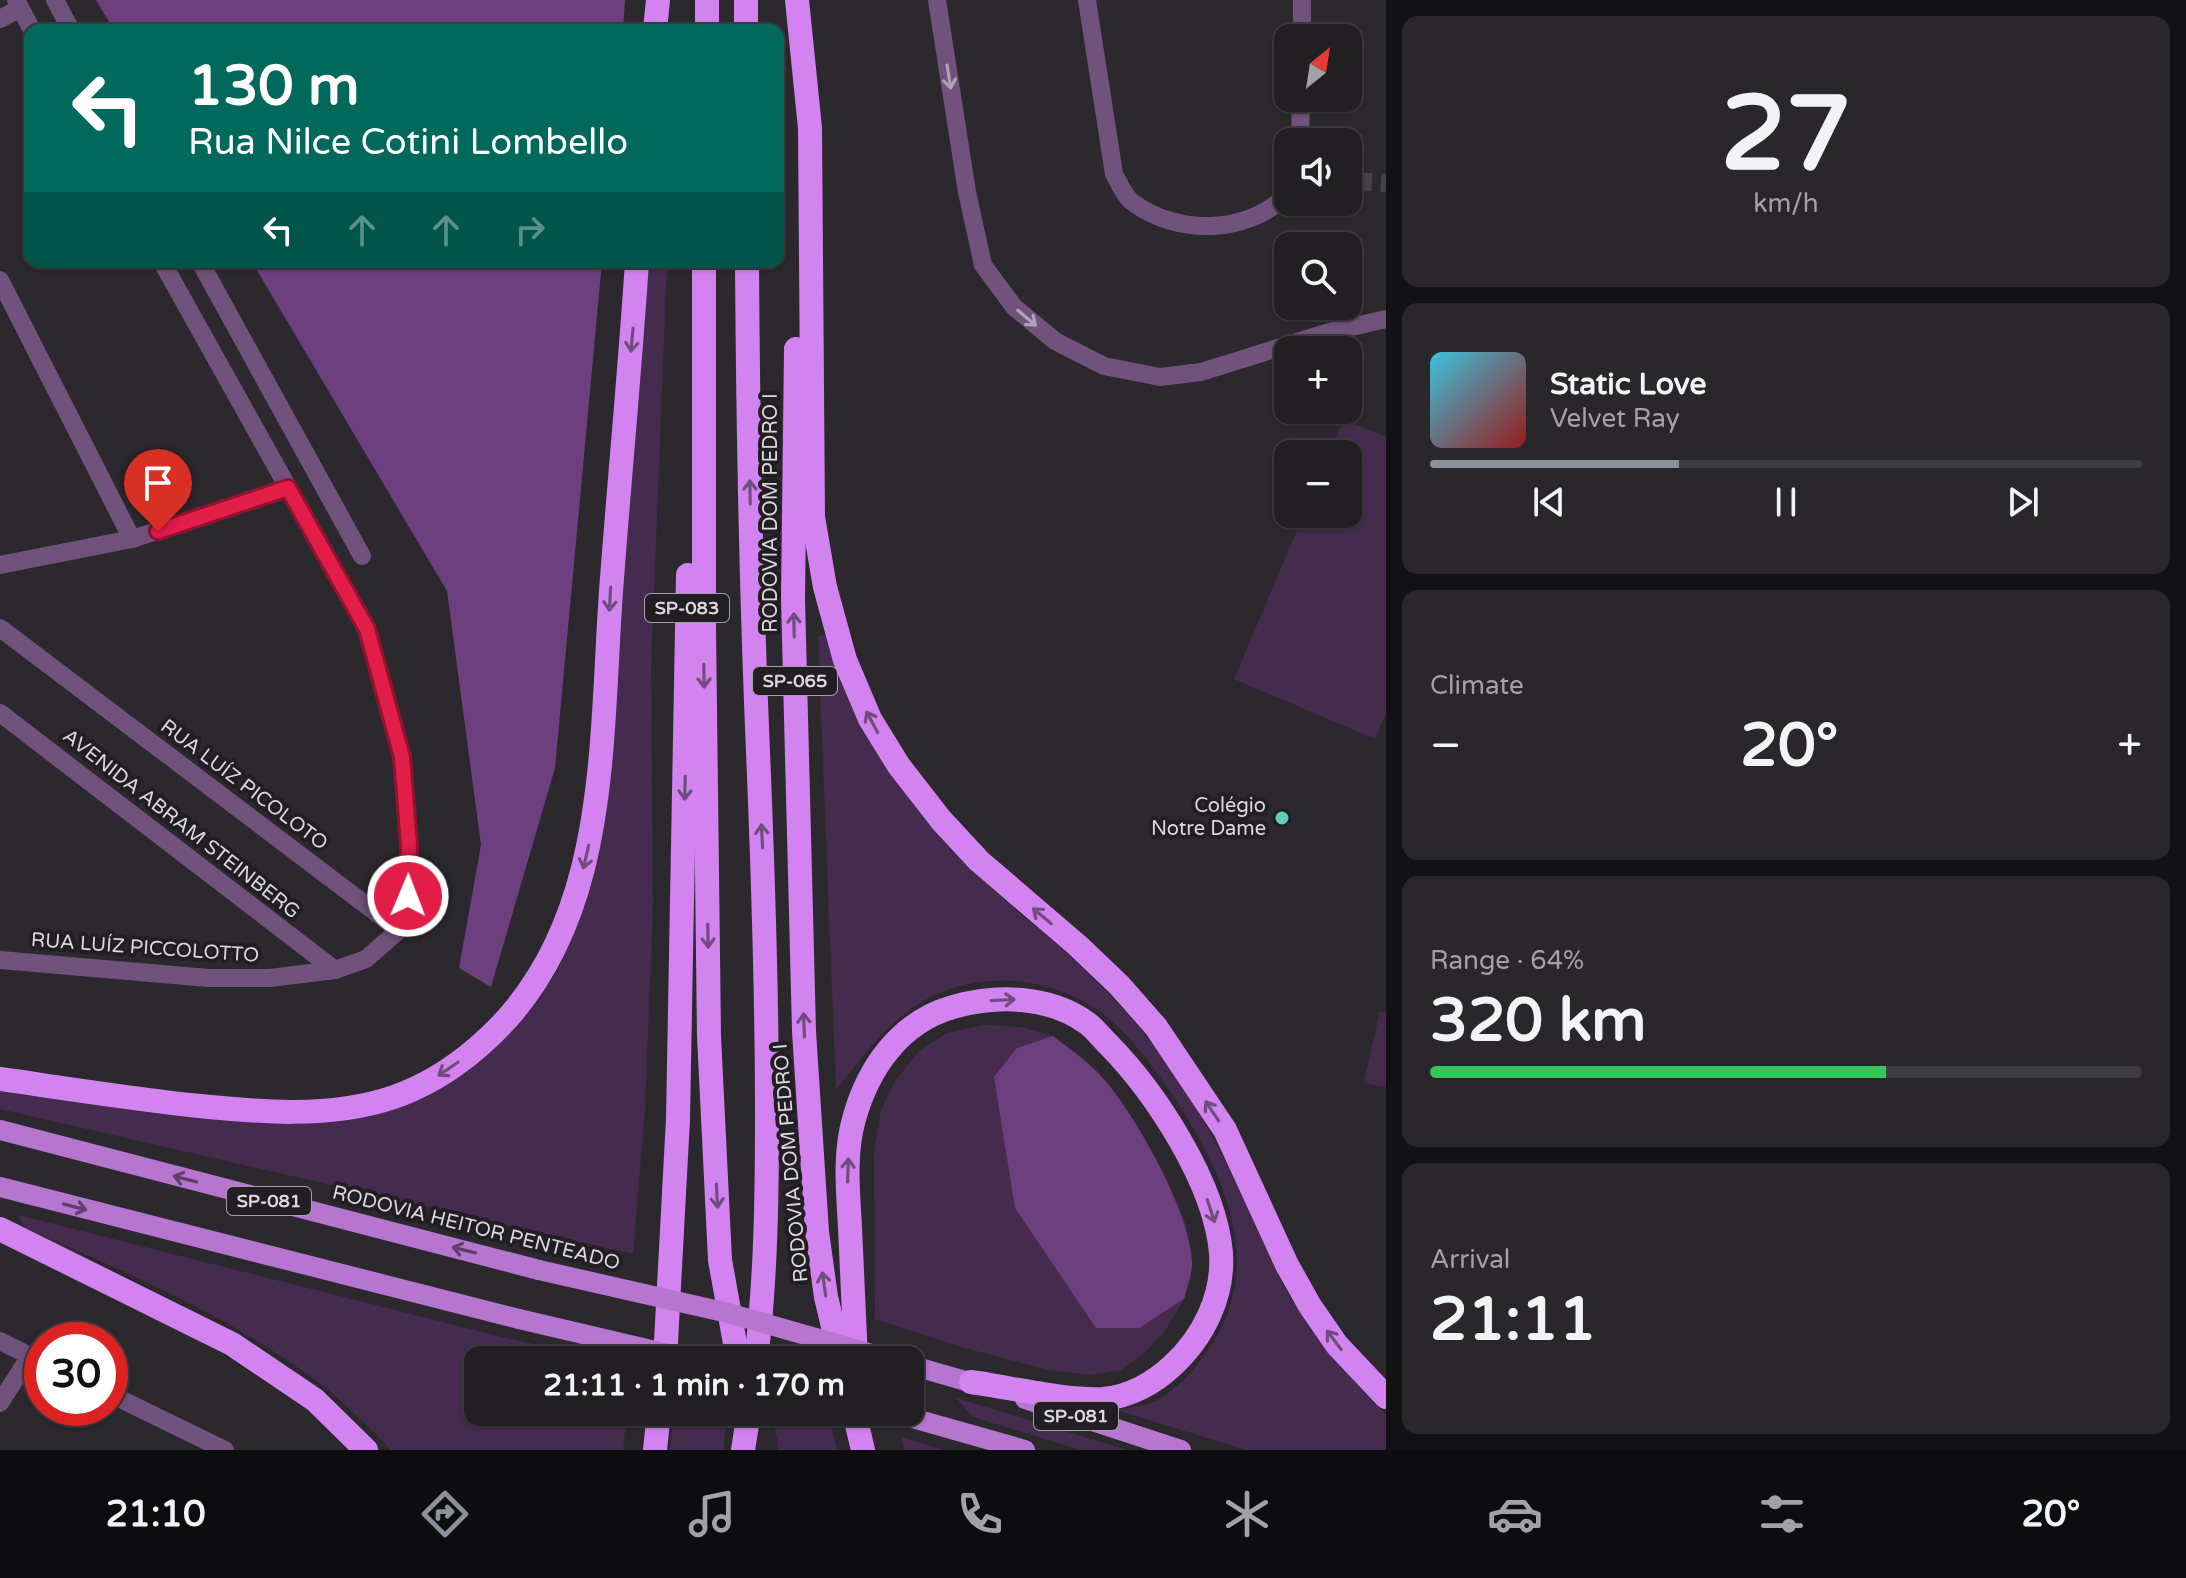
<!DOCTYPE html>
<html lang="en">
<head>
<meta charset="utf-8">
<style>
	:root { --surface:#211f22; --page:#29272a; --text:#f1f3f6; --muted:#a2a2a5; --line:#3e3d40; --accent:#8c9099 }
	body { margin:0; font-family:"Varela Round",sans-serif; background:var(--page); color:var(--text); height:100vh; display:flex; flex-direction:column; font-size:30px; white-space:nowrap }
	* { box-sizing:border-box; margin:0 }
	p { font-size:26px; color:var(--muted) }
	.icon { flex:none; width:44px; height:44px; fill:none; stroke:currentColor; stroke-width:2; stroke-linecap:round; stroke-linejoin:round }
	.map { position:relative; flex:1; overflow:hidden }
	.panel { display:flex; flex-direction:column; gap:16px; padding:16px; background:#121113; width:800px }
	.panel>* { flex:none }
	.top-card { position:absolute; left:24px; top:24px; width:760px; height:244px; border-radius:16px; box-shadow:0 2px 6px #0004,0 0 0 2px var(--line); background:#00695c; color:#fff; overflow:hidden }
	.needle { width:52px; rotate:30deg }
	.buttons { position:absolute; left:1274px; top:24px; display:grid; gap:16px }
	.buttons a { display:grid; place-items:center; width:88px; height:88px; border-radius:16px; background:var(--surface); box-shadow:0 2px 6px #0004,0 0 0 2px var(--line); font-size:40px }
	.speed { position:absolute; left:24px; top:1322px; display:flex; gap:16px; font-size:40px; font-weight:700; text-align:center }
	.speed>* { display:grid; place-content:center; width:104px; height:104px; border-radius:50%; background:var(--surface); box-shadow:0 2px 6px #0004,0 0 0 2px var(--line); line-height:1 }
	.speed .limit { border:12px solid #d22; background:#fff; color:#111 }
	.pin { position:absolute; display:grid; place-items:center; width:68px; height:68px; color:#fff; margin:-82px -34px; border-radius:50% 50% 50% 0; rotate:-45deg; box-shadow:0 0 8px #0007 }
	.pin .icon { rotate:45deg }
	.me { position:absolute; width:88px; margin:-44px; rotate:1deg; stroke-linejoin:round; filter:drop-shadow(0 0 6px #0008) }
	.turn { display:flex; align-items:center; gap:28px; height:168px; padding:0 32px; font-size:36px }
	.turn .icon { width:104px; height:104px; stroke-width:2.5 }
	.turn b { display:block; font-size:56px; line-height:68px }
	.lanes { display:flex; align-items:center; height:76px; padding:0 32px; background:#0003; justify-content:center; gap:40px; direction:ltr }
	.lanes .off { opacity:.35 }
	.big { font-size:60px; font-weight:700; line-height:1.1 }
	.panel .card { flex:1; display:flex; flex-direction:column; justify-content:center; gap:12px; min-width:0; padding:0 28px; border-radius:16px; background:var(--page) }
	.panel .dial { align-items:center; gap:0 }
	.dial b { font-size:104px; line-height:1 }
	.song { display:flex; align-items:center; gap:24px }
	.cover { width:96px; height:96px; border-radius:12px; background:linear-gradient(135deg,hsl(190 70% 55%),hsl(0 70% 35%)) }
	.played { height:8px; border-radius:4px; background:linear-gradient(90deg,var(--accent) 35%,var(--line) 35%) }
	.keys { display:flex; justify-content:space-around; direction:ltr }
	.heat { display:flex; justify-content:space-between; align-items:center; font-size:44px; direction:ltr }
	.charge { height:12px; border-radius:6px; background:linear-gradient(90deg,#34c759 64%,var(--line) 0) }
	.trip { position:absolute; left:464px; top:1346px; width:460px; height:80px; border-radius:16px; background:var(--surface); box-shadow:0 2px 6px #0004,0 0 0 2px var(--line); font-weight:700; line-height:80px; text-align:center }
	.tab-bar { display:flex; height:128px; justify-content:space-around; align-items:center; background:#0d0c0e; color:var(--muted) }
	.tab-bar .icon { width:56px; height:56px }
	.tab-bar .on { color:var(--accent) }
	.tab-bar b { font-size:36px; color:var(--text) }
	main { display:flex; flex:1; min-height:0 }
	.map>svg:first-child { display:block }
	.green { fill:#452c4e }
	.forest { fill:#6d3f7e }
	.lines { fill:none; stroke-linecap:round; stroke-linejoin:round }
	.minor-tunnel { stroke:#464348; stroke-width:18; stroke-dasharray:18 9; stroke-linecap:butt }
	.minor { stroke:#71527d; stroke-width:18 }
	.primary { stroke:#b675cf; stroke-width:20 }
	.motorway { stroke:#d283ef; stroke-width:24 }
	.primary-bridge { stroke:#b675cf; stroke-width:20 }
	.motorway-bridge { stroke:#d283ef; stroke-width:24 }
	.oneway { stroke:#b0a2b5 }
	.oneway2 { stroke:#714c7f }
	.oneway3 { stroke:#5d4168 }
	.route-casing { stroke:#92132f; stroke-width:20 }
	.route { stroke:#e11d48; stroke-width:14 }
	.poi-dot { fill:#5dceb9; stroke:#221f24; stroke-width:3 }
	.labels { text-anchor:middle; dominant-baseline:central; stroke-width:8; stroke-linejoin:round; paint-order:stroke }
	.shield { fill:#221f24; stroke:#a3a0a4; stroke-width:2 }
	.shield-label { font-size:18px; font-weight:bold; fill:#dad8db }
	.street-label { font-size:20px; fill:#dad8db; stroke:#221f24 }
	.poi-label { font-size:20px; fill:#dad8db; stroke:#221f24; text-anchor:end }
</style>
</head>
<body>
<main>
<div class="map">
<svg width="1386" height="1450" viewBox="0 0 1386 1450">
	<rect width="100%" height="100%" fill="#2c292e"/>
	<g class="green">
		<path d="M648,262H667L651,668L653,906L645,1108L633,1254L0,1109V1089L295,1122L464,1071L503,1040L532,1008L556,973L575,932L590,890L600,839Z"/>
		<path d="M1344,419L1386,437V713L1375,739L1234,679L1304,514H1348V454H1330Z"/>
		<path d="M826,634C857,698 884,770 929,825C968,872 1016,909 1061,948C1098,980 1135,1020 1164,1059C1201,1109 1228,1166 1254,1222C1265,1246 1275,1271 1288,1294C1314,1339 1350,1377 1386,1415V1450H1246L1117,1410C1130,1407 1147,1406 1158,1400C1176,1390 1194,1370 1206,1353C1270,1266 1223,1171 1170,1091C1151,1063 1122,1025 1093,1007C1048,979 996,973 947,990C898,1007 867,1051 836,1090L818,637Z"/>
		<path d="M1380,1011L1386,1013V1087L1364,1083Z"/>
		<path d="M984,1025L1021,1027L1053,1036L1098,1072L1129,1116L1165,1175L1186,1225L1192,1263L1184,1299L1165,1331L1146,1351L1121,1370L1090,1375L1049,1370L965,1348L875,1319L874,1153L881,1110L895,1081L919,1051L947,1033Z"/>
		<path d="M18,1215L506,1338L609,1360H478V1412H627L623,1450H391C367,1425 342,1399 314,1379C226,1314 124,1271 25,1228Z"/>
		<path d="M956,1398L1127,1450H1081L973,1417Z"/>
		<path d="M674,1412H728L723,1450H670Z"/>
		<path d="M772,1412H811L829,1417L837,1450H779Z"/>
		<path d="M901,1437L943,1450H904Z"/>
	</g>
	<g class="forest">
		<path d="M96,0H625L623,30H114Z"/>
		<path d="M252,262H602L555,768L491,987L459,968L481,845L447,591Z"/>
		<path d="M1053,1036C1067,1047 1083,1058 1096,1071C1131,1104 1192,1215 1192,1263C1192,1275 1187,1288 1184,1299L1139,1328H1096L1015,1208L994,1077L1017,1048Z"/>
	</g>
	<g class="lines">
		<path class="minor-tunnel" d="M1354,181L1386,183"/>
		<g class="minor">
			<path d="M16,0L32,30"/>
			<path d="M55,0L71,30"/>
			<path d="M937,0L967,192L983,265L1014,307L1055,341L1104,366L1160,377L1201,372L1329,332L1386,319"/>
			<path d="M1087,0L1114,174C1119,183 1124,195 1131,201C1176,236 1247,235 1288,194"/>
			<path d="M0,19L20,8"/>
			<path d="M1302,38V0"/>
			<path d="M1300,142L1301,98"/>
			<path d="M1348,181H1354"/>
			<path d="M162,262L367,629L402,757L409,845L408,896L399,930"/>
			<path d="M200,262L362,556"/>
			<path d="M0,280L132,539"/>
			<path d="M0,565L132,539L288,488"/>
			<path d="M0,628L399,930"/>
			<path d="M0,713L335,970"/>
			<path d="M0,960L208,978H270L335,970L366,959L399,930"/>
			<path d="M0,1341L42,1362"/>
			<path d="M110,1394L225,1450"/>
			<path d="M0,1403L30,1356"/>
		</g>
		<g class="primary">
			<path d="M0,1130L539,1270"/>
			<path d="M0,1187L519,1319"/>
			<path d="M910,1365L983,1386"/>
			<path d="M1025,1399L1181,1450"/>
			<path d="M891,1412L1025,1450"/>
		</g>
		<g class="motorway">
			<path d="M746,0V30"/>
			<path d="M797,0L810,128L813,517L825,587L845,660L870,719L899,766L941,820L979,861L1077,945L1119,985L1156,1027L1225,1130L1287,1265L1310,1306L1337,1345L1386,1397"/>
			<path d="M655,30L658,0"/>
			<path d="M707,30V0"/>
			<path d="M704,262V629L709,1036L720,1260L738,1360"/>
			<path d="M747,262C748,425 751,588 758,751C763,872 767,992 767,1113C767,1196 766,1278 756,1360"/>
			<path d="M796,349L793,599L804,1031L817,1232L826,1297L841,1360"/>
			<path d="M0,1079C63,1088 127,1098 190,1105C256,1112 330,1119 394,1097C425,1086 454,1068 478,1047C614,932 599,740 612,578C620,473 630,368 637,262"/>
			<path d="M0,1229L232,1344L315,1400L366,1450"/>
			<path d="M665,1360L678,1119L688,575"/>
			<path d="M856,1360C854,1316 852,1271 850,1227C848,1192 844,1154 854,1119C868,1068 900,1022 953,1007C996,995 1048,995 1087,1023C1094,1028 1101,1037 1108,1044C1156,1093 1215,1183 1221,1253C1224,1296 1203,1338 1172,1366C1154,1383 1129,1397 1103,1399C1066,1401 1008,1387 971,1382"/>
			<path d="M854,1412L863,1450"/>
			<path d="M655,1450L659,1412"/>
		</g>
		<g class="primary-bridge">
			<path d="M539,1270L728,1313L893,1360"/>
			<path d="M519,1319L694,1360"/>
		</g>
		<path class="motorway-bridge" d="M743,1450L749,1412"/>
	</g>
	<defs><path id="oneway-shaft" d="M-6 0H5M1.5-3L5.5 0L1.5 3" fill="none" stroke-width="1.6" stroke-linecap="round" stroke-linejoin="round" transform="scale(2)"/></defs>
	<g class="oneway">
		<use href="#oneway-shaft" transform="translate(949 77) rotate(81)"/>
		<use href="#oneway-shaft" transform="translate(1027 318) rotate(40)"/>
	</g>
	<g class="oneway2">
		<use href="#oneway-shaft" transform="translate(632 340) rotate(95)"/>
		<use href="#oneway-shaft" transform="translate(750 492) rotate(-91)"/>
		<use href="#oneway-shaft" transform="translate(610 599) rotate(93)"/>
		<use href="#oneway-shaft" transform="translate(794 625) rotate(-91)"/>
		<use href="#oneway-shaft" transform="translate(704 676) rotate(89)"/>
		<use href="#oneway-shaft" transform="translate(872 722) rotate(-118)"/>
		<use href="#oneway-shaft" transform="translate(685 788) rotate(91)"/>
		<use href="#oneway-shaft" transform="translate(762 836) rotate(-93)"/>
		<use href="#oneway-shaft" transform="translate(586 857) rotate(103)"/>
		<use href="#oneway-shaft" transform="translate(1042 916) rotate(-140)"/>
		<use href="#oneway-shaft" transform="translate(708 936) rotate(89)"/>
		<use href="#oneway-shaft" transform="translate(1003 1000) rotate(-3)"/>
		<use href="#oneway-shaft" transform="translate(804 1025) rotate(-92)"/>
		<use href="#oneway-shaft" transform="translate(448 1069) rotate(146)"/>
		<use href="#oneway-shaft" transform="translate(1212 1111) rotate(-124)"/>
		<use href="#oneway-shaft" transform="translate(848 1170) rotate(-88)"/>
		<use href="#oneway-shaft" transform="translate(717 1196) rotate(87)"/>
		<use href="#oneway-shaft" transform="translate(1211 1211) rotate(72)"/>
		<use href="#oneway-shaft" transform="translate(824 1284) rotate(-98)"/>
		<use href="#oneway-shaft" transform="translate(1334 1340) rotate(-127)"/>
	</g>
	<g class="oneway3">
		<use href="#oneway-shaft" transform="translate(185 1179) rotate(-166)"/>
		<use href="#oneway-shaft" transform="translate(75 1207) rotate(15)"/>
		<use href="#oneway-shaft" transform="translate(464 1250) rotate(-166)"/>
	</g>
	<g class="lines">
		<defs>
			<path id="route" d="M158,531L288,488L367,629L402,757L409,845L408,896"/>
		</defs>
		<use href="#route" class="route-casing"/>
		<use href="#route" class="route"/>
	</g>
	<circle class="poi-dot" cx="1282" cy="818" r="8"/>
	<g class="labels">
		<g class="shield">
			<rect x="645" y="594" width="84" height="28" rx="6"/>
			<rect x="753" y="667" width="84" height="28" rx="6"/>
			<rect x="227" y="1187" width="84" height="28" rx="6"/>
			<rect x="1034" y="1402" width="84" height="28" rx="6"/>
		</g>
		<g class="shield-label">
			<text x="687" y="608">SP-083</text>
			<text x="795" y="681">SP-065</text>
			<text x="269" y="1201">SP-081</text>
			<text x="1076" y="1416">SP-081</text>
		</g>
		<g class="street-label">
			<text transform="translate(771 513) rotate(-90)">RODOVIA DOM PEDRO I</text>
			<text transform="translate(244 785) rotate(37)">RUA LUÍZ PICOLOTO</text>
			<text transform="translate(181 824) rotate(38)">AVENIDA ABRAM STEINBERG</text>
			<text transform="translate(145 948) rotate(4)">RUA LUÍZ PICCOLOTTO</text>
			<text transform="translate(791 1163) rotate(-95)">RODOVIA DOM PEDRO I</text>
			<text transform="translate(476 1228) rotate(14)">RODOVIA HEITOR PENTEADO</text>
		</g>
		<g class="poi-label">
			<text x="1266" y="806">Colégio<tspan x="1266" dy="23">Notre Dame</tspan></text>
		</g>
	</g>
</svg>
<div class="buttons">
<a><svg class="needle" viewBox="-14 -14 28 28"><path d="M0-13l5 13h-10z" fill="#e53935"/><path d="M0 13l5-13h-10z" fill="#a2a2a5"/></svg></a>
<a><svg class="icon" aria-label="sound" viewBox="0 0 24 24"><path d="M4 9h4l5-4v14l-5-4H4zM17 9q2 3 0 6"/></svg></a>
<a><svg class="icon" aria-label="search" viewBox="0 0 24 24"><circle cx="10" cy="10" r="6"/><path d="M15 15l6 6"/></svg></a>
<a>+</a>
<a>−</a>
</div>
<div class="speed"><div class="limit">30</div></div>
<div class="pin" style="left:158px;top:531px;background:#d93025"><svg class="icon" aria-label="arrive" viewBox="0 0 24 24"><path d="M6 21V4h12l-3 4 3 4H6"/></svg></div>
<svg class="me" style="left:408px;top:896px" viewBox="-20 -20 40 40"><circle r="17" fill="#e11d48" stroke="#fff" stroke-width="3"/><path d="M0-11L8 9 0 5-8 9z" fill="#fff"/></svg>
<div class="trip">21:11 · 1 min · 170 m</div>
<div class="top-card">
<div class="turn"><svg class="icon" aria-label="left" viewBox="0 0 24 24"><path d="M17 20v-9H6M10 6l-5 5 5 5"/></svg><div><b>130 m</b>Rua Nilce Cotini Lombello</div></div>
<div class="lanes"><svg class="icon" aria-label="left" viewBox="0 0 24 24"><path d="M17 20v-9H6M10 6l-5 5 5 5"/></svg><svg class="icon off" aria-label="ahead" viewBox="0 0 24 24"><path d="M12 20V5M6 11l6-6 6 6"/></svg><svg class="icon off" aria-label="ahead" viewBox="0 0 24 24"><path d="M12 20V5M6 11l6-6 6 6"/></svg><svg class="icon off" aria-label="right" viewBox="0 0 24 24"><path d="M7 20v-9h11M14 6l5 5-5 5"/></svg></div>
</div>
</div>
<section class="panel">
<div class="card dial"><b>27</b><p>km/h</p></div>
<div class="card">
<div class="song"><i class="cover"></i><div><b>Static Love</b><p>Velvet Ray</p></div></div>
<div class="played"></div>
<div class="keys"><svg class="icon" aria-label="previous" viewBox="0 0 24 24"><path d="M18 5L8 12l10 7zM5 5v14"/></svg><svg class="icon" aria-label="pause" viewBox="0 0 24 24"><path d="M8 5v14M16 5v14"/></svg><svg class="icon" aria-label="next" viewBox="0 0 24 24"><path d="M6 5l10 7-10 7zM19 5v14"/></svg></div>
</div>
<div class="card"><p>Climate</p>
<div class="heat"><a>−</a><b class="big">20°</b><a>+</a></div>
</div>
<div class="card"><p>Range · 64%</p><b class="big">320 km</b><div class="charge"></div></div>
<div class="card"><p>Arrival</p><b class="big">21:11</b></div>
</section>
</main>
<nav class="tab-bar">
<b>21:10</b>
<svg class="icon on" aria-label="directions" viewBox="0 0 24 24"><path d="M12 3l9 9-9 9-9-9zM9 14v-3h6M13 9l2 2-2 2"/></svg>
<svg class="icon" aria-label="music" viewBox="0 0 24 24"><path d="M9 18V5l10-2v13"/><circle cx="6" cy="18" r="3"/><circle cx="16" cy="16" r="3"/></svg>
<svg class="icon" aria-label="phone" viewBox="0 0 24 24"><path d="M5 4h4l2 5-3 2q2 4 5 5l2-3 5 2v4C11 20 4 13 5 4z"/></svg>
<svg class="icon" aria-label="climate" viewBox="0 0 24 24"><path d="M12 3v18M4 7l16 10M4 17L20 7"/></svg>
<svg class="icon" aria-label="car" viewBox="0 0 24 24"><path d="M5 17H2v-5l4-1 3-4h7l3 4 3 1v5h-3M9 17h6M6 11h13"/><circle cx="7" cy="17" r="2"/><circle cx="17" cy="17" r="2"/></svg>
<svg class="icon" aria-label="filters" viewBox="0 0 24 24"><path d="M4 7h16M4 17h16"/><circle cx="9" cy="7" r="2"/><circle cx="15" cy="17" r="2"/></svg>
<b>20°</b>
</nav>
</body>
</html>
